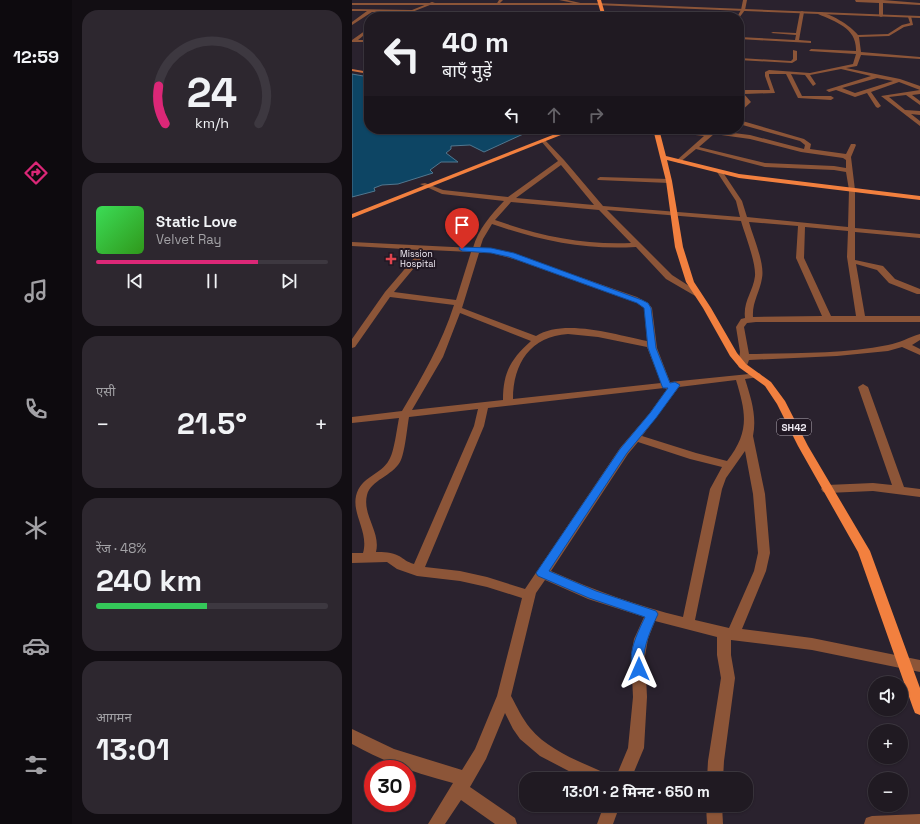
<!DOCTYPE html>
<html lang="hi">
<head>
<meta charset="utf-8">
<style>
	:root { --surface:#201a22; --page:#2d272f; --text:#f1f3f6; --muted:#a2a1a5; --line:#3d3840; --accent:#db2777 }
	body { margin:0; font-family:"Space Grotesk","Noto Sans Devanagari",sans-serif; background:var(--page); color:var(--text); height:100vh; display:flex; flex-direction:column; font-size:15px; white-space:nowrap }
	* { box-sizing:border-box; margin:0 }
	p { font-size:13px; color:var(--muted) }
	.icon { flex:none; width:22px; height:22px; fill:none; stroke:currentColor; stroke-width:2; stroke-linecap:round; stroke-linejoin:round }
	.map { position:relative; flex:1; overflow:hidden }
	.sheet { display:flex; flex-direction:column; gap:10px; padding:10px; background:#120e13; width:280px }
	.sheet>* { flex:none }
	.banner { position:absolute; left:12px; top:12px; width:380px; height:122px; border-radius:16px; box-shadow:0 1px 3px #0004,0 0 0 1px var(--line); background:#201a22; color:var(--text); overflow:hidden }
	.controls { position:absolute; left:516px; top:676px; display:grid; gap:8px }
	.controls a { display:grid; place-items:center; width:40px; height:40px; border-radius:50%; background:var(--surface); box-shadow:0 1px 3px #0004,0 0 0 1px var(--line); font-size:20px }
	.speed { position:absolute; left:12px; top:760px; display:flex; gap:8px; font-size:20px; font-weight:700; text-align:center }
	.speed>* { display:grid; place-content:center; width:52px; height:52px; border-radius:50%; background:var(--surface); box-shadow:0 1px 3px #0004,0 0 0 1px var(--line); line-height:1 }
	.speed .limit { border:6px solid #d22; background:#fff; color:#111 }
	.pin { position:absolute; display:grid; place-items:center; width:34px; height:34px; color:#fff; margin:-41px -17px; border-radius:50% 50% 50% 0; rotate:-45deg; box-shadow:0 0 4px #0007 }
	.pin .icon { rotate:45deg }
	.me { position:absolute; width:44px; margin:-22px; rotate:0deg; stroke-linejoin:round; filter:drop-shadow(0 0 3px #0008) }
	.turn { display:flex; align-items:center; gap:14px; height:84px; padding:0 12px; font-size:18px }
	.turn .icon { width:52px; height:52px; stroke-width:2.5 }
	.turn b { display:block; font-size:28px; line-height:34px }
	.lanes { display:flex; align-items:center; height:38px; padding:0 12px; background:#0003; justify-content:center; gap:20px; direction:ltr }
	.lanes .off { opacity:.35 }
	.big { font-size:30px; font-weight:700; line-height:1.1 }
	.sheet .card { flex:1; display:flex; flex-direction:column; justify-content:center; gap:6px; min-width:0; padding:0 14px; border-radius:16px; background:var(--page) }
	.sheet .dial { align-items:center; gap:0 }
	.dial svg { height:104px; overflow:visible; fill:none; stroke:var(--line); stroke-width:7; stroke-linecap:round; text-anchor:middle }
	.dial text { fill:var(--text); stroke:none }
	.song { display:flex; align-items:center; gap:12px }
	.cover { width:48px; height:48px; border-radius:6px; background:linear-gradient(135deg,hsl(130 70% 55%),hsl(110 70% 35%)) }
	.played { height:4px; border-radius:2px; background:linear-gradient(90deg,var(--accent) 70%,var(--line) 70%) }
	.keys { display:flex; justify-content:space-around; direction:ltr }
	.heat { display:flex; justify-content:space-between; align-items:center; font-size:22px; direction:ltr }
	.charge { height:6px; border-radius:3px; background:linear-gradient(90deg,#34c759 48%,var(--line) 0) }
	.trip { position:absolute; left:167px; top:772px; width:234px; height:40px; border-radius:16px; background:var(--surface); box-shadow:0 1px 3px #0004,0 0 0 1px var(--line); font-weight:700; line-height:40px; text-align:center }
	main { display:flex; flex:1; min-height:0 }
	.tab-bar { display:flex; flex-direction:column; width:72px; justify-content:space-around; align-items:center; background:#0d0a0e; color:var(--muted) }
	.tab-bar .icon { width:28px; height:28px }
	.tab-bar .selected { color:var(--accent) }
	.tab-bar b { font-size:18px; color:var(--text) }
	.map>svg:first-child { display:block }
	.water { fill:#0d4564; stroke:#51778f }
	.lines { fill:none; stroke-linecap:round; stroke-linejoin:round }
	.minor { fill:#8c5538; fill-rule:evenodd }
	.tertiary { fill:#8c5538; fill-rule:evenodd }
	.secondary { fill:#c66d3d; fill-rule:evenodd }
	.primary { fill:#f2803f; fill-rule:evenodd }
	.wall { fill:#5c2560 }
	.shaded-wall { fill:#4b1e4e }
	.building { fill:#6b2b70; stroke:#4b1e4e }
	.route { fill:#1a73e8; stroke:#114b97 }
	.health-dot { fill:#e0444e; stroke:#211824; stroke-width:1.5 }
	.labels { text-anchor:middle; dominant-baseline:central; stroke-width:4; stroke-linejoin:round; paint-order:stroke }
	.far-poi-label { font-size:9px; fill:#f1ebf4; stroke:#211824; text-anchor:start }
	.shield { fill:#211824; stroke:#b3acb6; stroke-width:1 }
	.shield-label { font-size:10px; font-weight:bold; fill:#f1ebf4 }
</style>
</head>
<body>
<main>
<nav class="tab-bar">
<b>12:59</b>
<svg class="icon selected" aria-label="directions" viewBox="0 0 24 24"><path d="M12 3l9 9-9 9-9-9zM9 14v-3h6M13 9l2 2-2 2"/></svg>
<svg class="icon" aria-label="music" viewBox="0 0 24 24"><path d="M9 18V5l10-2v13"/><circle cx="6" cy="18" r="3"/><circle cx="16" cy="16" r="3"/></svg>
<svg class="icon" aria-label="phone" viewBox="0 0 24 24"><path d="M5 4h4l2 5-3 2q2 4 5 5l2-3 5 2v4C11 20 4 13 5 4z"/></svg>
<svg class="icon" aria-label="climate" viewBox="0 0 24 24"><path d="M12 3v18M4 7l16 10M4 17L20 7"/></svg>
<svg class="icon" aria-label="car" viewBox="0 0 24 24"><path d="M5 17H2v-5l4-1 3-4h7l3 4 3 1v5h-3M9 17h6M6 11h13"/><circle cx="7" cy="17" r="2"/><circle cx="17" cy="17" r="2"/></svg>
<svg class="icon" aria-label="filters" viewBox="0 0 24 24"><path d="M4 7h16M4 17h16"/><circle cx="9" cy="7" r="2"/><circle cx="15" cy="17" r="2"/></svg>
</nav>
<section class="sheet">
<div class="card dial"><svg viewBox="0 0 100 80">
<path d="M14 69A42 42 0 1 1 86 69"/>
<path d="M14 69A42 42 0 0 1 9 40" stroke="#db2777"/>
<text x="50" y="56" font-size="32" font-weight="700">24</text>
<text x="50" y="72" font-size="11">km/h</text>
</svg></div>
<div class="card">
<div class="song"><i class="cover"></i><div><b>Static Love</b><p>Velvet Ray</p></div></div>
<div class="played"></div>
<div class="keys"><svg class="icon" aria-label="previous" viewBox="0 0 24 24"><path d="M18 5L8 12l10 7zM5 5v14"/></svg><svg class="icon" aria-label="pause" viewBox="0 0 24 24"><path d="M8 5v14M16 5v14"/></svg><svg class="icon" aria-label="next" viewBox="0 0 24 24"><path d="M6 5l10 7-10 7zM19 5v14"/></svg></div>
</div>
<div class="card"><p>एसी</p>
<div class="heat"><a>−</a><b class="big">21.5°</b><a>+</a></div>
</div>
<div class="card"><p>रेंज · 48%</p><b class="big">240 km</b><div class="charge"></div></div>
<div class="card"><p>आगमन</p><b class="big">13:01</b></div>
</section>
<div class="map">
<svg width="568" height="824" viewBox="0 0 568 824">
	<rect width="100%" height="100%" fill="#2a222e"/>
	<path class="water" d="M0,74L17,77V129H187L169,135L132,152L118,145L99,146V149L94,153L106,162H89L78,170L81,173L46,184L30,185L22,188L23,191L0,197Z"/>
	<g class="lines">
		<g class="minor">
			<path d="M147,0H151L146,5H144Z"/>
			<path d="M207,0H215L233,4L231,5Z"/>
			<path d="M391,0H395L393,10L387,18L385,17L389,10Z"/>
			<path d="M503,0H531L568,3V5L531,3V16L529,17L527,16V3L504,2Z"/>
			<path d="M80,2L83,3L55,14L54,12H20L0,25V22L15,11H0V9L60,10Z"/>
			<path d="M450,11L452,12L447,40L459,41V43L387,39V37L443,40L444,35L419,33L421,32L444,33L448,12Z"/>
			<path d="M466,12C478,13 498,25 506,35L536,34L550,25L558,23L556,17L559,16L561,25L552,27L537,36L507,37L509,52L568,57V59L509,55L505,66L494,68L548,79L568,86V90L547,82L519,92L529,106L526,108L524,107L515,93L503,97L484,90L477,92L474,90L519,76L489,69L458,75L464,84L461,86L453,75L439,74L450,96H479L482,98L479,100L446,98L434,74H417V76L423,93L392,94L399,102L387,113V108L393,102L387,94V88L390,90H418L413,76V72L417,70L458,73L501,64L504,54L457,51L459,49L504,51C505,28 484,22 466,14ZM525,78L541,81L503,93L490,88Z"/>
			<path d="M17,28V31L6,40H17V42H0V40Z"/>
			<path d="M441,50L445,51V60L440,63L387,60V58L439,61L441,59Z"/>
			<path d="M568,90V94L560,95L568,101V105L554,95L537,97L553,110L568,111V115L559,114L568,121V126L529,96Z"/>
			<path d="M387,120L452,139L459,144L458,149L494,154L499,144H503L504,145L499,157L503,190V228L568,234V238L503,232V260L531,266L543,279L568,289V294H565L537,283L525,270L504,264L513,316H568V322H404L395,323L392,327L397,354C443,353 491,354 536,345C548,343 557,337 568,334V340L560,345L568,349V355L550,347L536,351L485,356L397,360L394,368H388L386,366L388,352L384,327L389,319L393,318C391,301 401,292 403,276C404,262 393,235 389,221L255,210L320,275L348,293L349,295L348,297H345L314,279L284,247C232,250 189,241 140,224L131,239L128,248L139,249L170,257L285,297L296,303L300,308L305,348L318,382L407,373L409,375L407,377L393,379C399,398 405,416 401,436L413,494L418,553L414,571L390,629L460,638L568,660V672L460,650L379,640V655L383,678L372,761L371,779H355L356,761L369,678L365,655V637L303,621L296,639L293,656L295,697L292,748L279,779H263L276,748L281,697L279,656L282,639L292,617L236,599L193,580L184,593L159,696C165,707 170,718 178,728C197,751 229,762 255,774L258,779H232L188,756L168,739L161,729L153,713L134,759L118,787L163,818L165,824H143L109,800L93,824H76L101,783C66,774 32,762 0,744V729L42,749L110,770L123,749L145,696L170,598L135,587L108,581L65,576L45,569L35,562L0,563V553H11C17,532 0,515 4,496C9,476 29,475 37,460C42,453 45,428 47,418L0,423V417L50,411C70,377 90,343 102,305L38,297L3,347L0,348V339L33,292L69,250L0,246V242L121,248C126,229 139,215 152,201L90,194L68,184L73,183L91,190L156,197L206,161L189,141L192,139L212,160L251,206L388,217L384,201L365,172L368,170L370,171L390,201L395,217L496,227L497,190L494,172L482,170L413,167L344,149L327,163L325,162V160L352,136L309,131L306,129H323L356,133L361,129H367L365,131L398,135L452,149L453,145L448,141L387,124ZM362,134L398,139L449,152L491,158L494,160V168L482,166L413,163L347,147ZM209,165L242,205L164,198ZM159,202L247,210L279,243C231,245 188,236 143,220ZM397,222L446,226L444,258L470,316L401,317C400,302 408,292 410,278C413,263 401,237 397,222ZM453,227L496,231L495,257L504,316H479L452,258ZM77,250L119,252L104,300L42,292ZM127,253H139L165,260L285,303L292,308L295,341C265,335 212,318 184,336L110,308ZM108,313L179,341C159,359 151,372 151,400L60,410L91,357ZM216,334L246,337L295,347L309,383L161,399C161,363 179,336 216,334ZM384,380C394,413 398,432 375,461L344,453L290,436L327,387ZM312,388L315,389L297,414L268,448L173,589L135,577L108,571L73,567L132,426L136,408ZM126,409L122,426L62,564C55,562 52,559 47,556C40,552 31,552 24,552C29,532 10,515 15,495C19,480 40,476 48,462C53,453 55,428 57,417ZM286,442L338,459L370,467L358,489L331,617C285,606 242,590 199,571L276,454ZM393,451L401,494L406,553L402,571L377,628L343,620L370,489L374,478Z"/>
			<path d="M248,177L317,179L320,181L317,183L246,180L245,179Z"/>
			<path d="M511,384L516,387L552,487L568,489V497L521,491L475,493L471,492L469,489L471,486L475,485L521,483L540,485L506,387Z"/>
			<path d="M252,805H268L261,824H245Z"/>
			<path d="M354,805H370L371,824H355Z"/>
			<path d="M568,814V824H512L514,818L520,816Z"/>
		</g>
		<path class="tertiary" d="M0,3H243L568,16V18L243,5H0Z"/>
		<path class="secondary" d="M0,69L17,72V74L0,71Z"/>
		<g class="primary">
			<path d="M245,0H249L254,17H250Z"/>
			<path d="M216,129H224L0,218V214Z"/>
			<path d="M301,129H307L314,156L387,174L568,196V200L387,178L315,160L320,181L331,247L342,282L359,308L385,353L394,364L419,382L433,401L456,446L518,551L568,688V715L563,713L561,708L506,552L446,446L425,404L413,386L388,368L378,356L351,308L334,282L323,247L314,181Z"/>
		</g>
	</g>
	<path class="wall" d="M335,129H355L353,131Z"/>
	<path class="shaded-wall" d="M391,94V101L387,104V97Z"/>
	<path class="building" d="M387,89L391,94L387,97Z"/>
	<path class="route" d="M108,247L139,248L162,253L290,300L296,303L299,308L304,348L318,383L323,382L328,385L304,418L275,453L197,571L244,591L304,611L306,614C300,627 294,640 292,654C291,661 294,667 291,673L287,675L282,673C274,655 285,634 293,617L237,598L186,576L184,573L268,449L298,413L316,388H311L310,386L296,348L292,308L285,303L157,257L139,253L110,251L107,249Z"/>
	<path class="health-dot" d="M37 253h4v4h4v4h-4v4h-4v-4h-4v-4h4z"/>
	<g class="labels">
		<g class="far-poi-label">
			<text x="48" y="254">Mission<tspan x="48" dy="10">Hospital</tspan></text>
		</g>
		<rect class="shield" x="425" y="419" width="34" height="16" rx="3"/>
		<g class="shield-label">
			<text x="442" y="427">SH42</text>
		</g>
	</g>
</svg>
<div class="controls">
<a><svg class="icon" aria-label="sound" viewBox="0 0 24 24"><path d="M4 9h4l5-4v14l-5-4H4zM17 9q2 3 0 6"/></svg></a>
<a>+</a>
<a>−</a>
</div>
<div class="speed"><div class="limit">30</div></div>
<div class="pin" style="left:110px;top:249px;background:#d93025"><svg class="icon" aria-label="arrive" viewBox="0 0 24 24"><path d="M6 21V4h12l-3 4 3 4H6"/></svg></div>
<svg class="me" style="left:287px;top:669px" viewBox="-20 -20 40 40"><path d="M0-17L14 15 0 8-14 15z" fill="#1a73e8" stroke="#fff" stroke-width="4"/></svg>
<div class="trip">13:01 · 2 मिनट · 650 m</div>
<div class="banner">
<div class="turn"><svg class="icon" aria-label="left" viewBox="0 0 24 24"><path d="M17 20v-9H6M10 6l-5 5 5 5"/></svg><div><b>40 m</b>बाएँ मुड़ें</div></div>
<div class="lanes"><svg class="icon" aria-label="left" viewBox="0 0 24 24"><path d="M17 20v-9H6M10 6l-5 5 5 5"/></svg><svg class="icon off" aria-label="ahead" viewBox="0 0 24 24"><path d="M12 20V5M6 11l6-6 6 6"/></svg><svg class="icon off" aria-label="right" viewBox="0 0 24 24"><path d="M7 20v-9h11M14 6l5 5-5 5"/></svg></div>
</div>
</div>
</main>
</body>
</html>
